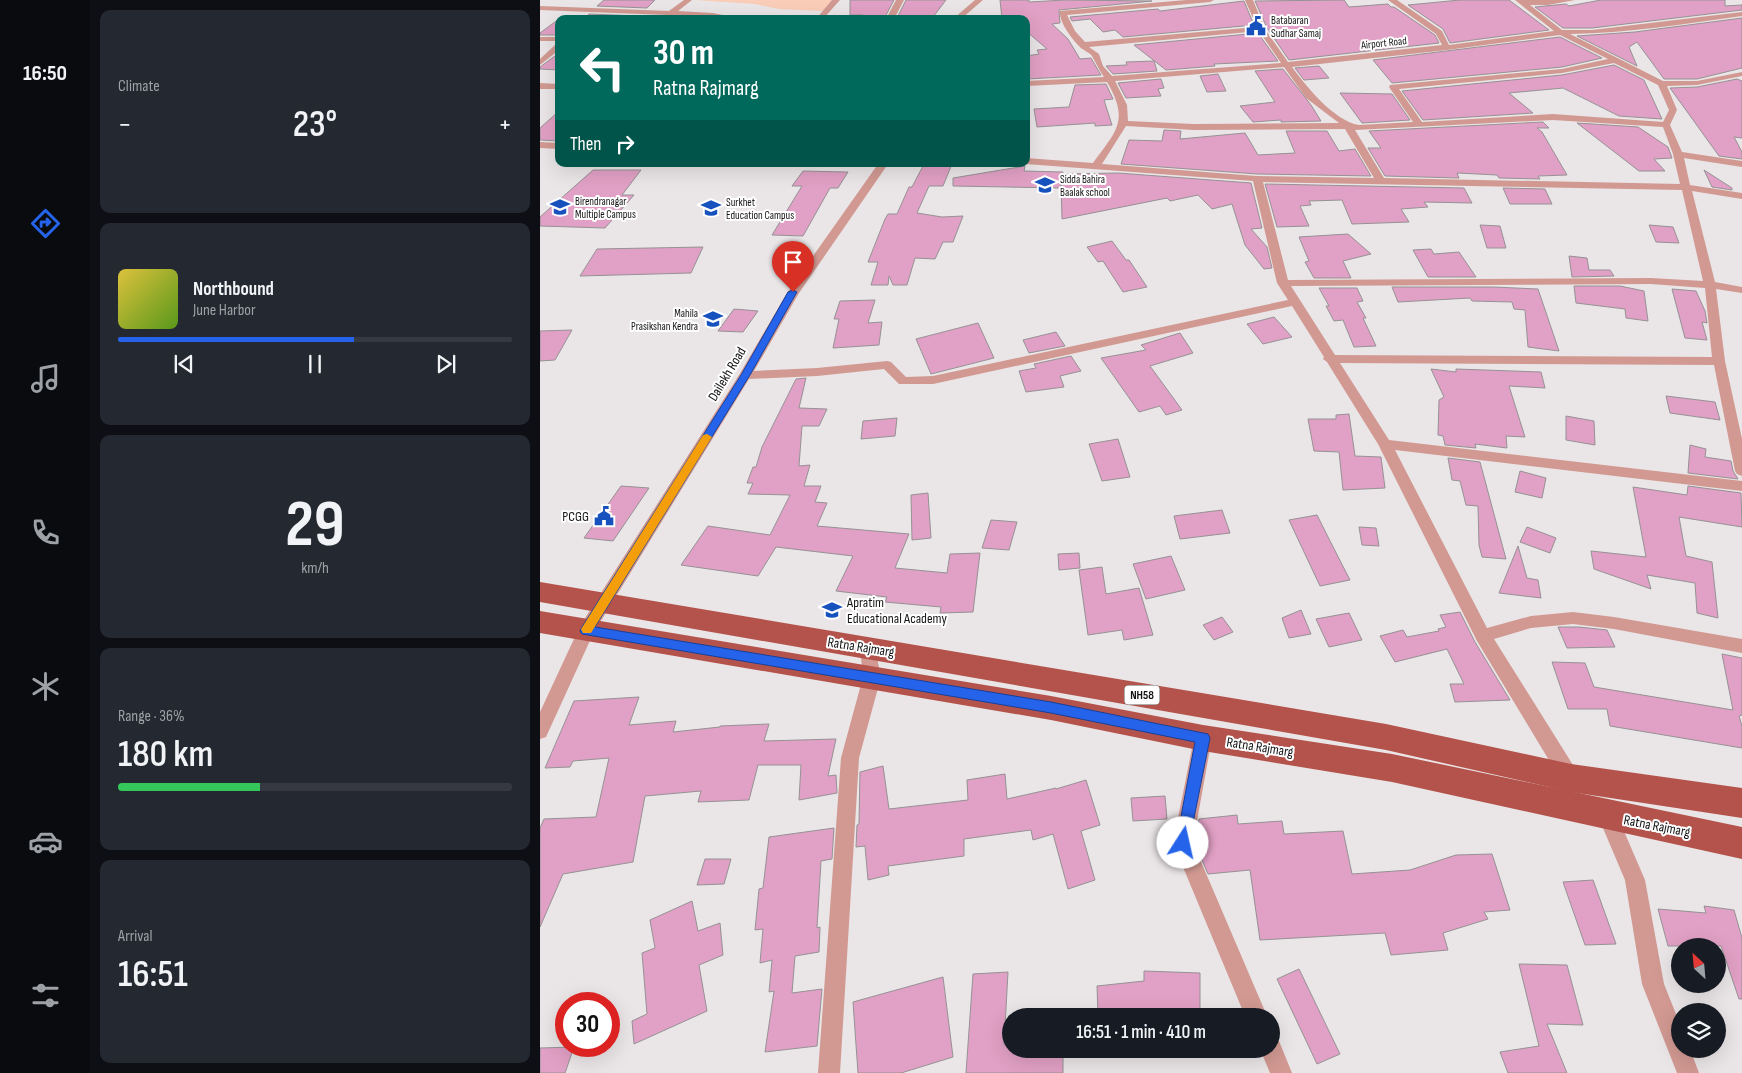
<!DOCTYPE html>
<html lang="en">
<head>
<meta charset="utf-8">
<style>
	:root { --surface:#171b24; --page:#242831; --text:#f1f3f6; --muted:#9ea1a6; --line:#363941; --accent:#2563eb }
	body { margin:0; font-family:"Sofia Sans Condensed",sans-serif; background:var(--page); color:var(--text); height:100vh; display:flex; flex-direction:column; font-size:19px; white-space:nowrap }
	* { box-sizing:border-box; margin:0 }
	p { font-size:16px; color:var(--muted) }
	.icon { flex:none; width:28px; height:28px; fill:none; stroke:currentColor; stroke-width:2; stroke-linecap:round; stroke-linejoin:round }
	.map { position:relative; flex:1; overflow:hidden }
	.panel { display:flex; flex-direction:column; gap:10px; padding:10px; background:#0d0f14; width:450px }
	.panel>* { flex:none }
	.banner { position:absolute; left:15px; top:15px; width:475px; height:152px; border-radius:10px; box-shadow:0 5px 20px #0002; background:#00695c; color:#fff; overflow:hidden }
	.needle { width:32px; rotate:334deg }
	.fabs { position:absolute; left:1131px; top:938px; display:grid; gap:10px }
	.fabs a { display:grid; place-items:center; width:55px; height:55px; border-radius:50%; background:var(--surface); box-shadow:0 5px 20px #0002; font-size:25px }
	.speed { position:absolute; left:15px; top:992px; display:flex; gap:10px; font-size:25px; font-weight:700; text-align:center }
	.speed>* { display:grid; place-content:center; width:65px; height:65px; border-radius:50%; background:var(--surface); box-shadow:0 5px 20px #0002; line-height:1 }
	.speed .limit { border:8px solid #d22; background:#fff; color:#111 }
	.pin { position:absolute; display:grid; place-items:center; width:42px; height:42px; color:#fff; margin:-51px -21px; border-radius:50% 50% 50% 0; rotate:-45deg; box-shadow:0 0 5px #0007 }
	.pin .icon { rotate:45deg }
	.me { position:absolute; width:55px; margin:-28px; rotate:10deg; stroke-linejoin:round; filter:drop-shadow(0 0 4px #0008) }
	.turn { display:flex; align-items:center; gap:18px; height:105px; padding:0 15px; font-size:22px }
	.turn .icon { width:65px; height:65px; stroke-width:2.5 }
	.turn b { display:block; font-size:35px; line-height:42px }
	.then { display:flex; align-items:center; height:48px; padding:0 15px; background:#0003; gap:10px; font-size:19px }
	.big { font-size:38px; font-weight:600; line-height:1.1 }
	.panel .card { flex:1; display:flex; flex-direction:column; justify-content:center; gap:8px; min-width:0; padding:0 18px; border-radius:10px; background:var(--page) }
	.panel .dial { align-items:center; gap:0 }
	.dial b { font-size:65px; line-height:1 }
	.song { display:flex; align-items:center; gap:15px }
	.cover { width:60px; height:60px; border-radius:8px; background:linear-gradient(135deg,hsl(50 70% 55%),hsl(90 70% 35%)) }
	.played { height:5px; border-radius:2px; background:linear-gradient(90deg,var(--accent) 60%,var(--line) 60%) }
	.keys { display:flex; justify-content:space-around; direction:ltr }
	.heat { display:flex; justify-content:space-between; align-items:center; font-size:28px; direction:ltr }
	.charge { height:8px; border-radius:4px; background:linear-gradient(90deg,#34c759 36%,var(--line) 0) }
	.trip { position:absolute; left:462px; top:1008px; width:278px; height:50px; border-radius:25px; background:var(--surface); box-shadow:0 5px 20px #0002; font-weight:600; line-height:50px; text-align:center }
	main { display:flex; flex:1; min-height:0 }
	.menu { display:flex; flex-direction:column; width:90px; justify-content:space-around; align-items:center; background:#090b0e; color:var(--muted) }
	.menu .icon { width:35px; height:35px }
	.menu .active { color:var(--accent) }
	.menu b { font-size:22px; color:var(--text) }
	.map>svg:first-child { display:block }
	.green { fill:#f9cdb7 }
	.building { fill:#e1a0c5; stroke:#959294 }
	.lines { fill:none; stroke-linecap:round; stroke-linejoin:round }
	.minor { fill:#d19992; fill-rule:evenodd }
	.primary { fill:#b4534b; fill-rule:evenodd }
	.route { fill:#2563eb; stroke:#184099 }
	.slow { fill:#f59e0b }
	.labels { text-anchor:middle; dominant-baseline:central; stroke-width:4; stroke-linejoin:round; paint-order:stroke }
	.far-poi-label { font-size:11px; fill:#151414; stroke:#fff; text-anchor:start }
	.far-street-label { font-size:11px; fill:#151414; stroke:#fff }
	.shield { fill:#fff; stroke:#5b5a5a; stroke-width:1 }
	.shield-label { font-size:12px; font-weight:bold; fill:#151414 }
	.street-label { font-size:14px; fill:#151414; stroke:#fff }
	.poi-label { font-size:14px; fill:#151414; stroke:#fff; text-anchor:end }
</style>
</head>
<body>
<main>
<nav class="menu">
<b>16:50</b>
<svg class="icon active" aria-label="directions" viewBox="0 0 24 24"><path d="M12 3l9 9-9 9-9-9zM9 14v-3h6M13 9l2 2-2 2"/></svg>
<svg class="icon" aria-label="music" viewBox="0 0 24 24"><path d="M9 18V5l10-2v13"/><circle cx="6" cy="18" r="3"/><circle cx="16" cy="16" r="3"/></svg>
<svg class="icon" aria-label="phone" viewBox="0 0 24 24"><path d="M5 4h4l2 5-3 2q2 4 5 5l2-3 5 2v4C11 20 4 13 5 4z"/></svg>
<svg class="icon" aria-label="climate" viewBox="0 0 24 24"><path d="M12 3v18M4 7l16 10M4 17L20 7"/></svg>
<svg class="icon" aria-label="car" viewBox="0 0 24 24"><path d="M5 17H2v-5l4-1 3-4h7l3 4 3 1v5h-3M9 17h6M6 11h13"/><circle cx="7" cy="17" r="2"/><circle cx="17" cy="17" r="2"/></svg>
<svg class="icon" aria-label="filters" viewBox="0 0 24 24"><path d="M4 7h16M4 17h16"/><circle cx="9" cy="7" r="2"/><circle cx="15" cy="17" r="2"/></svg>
</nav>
<section class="panel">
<div class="card"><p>Climate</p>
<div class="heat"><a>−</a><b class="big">23°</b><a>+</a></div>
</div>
<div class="card">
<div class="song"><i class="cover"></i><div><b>Northbound</b><p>June Harbor</p></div></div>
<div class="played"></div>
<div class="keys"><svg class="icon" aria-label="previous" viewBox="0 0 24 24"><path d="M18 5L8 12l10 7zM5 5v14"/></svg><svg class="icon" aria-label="pause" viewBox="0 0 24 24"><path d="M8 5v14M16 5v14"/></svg><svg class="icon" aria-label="next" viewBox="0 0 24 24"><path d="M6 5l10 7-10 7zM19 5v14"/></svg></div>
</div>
<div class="card dial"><b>29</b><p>km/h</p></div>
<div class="card"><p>Range · 36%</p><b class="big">180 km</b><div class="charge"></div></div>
<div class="card"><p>Arrival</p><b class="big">16:51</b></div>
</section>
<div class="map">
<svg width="1202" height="1073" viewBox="0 0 1202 1073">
	<rect width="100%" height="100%" fill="#eae5e6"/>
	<path class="green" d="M155,0H293L285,9L282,11L239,9L215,4Z"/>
	<g class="building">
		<path d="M64,0H115L107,8L57,6Z"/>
		<path d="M310,0H354L344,19H321L323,15H310Z"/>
		<path d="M366,0H406L393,17L358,16Z"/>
		<path d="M460,0H489V2L525,0L612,1L519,10L520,23L512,24L528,39L540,59L551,58L561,75L487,79L486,56L499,54L497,50L507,49L486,31V19H462Z"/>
		<path d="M804,0L809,7L848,4L851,7H854L895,35L899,43L749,60L727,28L715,1Z"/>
		<path d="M920,0H969L1009,30L910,43L903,29L868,5Z"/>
		<path d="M1061,0H1185V6L1202,5V10L1052,28H1023L995,7L1026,4L1029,6Z"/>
		<path d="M704,1L714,25L583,37L575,30L563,32L550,19L532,21L530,17L618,9L620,11Z"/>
		<path d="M49,14L99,16L96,19H44Z"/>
		<path d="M1202,18V68L1157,79H1124L1097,42L1089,47L1097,66L1037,36L1095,32Z"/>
		<path d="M19,19V35H0V33Z"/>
		<path d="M718,33L738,61L674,64L675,66L626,70L594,45Z"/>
		<path d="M1020,37L1062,58L1022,67L852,83L833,60Z"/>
		<path d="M19,53V70L0,69V67Z"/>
		<path d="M614,61L617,71L573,74L566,66L587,65L586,62Z"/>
		<path d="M1074,65L1104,80L1122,119L1079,116L1023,88L969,93L993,113L883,120L862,91L1022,75Z"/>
		<path d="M779,66L789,78L764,80L755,68Z"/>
		<path d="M743,69L771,105L781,121L741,122V120L713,122L700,106L735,102L715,71Z"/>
		<path d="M678,74L686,91L667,92L660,76Z"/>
		<path d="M621,79L624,88L618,89L621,96L586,98L578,83Z"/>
		<path d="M1197,79L1202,81V138L1194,137L1202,152V159L1179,156L1130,88L1157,87Z"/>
		<path d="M566,84L573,99L564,100L572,125L555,126V123L497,127L494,109L529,107L535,85Z"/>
		<path d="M800,93L852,94L870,120L822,123Z"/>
		<path d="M19,111V141L0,140V128Z"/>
		<path d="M1003,122L1009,128H997L1002,132L1027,175L998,176L1000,179L959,178L957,175L917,173L919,178L845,176L828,148H841L829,131Z"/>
		<path d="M1037,123L1098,127L1128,147L1132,158L1114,159L1125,171H1099Z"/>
		<path d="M624,130L641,131L640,139L705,133L718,155L755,153L746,131H787L799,151L815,149L831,176L717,174L581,164L589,140L622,141Z"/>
		<path d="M384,164H412L403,186H389L377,213L402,217L423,216L413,242H403L395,259L375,258L367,285H353L349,276L348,285H331L338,262H328L345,219L348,214H357L369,187H372Z"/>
		<path d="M485,166L484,171L523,172V174L578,173L711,183L722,228L711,229L727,247L732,268L724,269L705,245L692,204L672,209L658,195L630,201L627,198L522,219L521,184L520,188L413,186V178Z"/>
		<path d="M53,170H101L82,195H94L65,228L0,226V217Z"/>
		<path d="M1164,170L1192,188V190L1172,187Z"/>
		<path d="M263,171L308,172L298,188H290L263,236L232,235L262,186H252Z"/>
		<path d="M725,184L924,188L932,203L884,202L888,207L861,209L869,222L812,224L802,200L769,201L771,205L760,206L769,226L737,227Z"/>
		<path d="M963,188L1005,189L1012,204H970Z"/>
		<path d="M940,225L960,226L966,248H947Z"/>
		<path d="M1109,225L1133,227L1139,243L1116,242Z"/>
		<path d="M808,234L831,254L803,261L811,278H774L765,262L769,261L759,237Z"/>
		<path d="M572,241L586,260H589L607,287L583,292L563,261L558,262L547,247Z"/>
		<path d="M163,247L151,273L40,276L57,249Z"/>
		<path d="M891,249L894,254L919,252L936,277H888L873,250Z"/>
		<path d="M1029,256L1047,258L1049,270H1070L1074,276L1032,277Z"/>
		<path d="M1034,286H1080L1104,291L1108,321L1086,318L1085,309L1036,303Z"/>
		<path d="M852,287H953L998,289L1019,351L988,347L985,310L974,309L972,302L932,301L930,298L858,302Z"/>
		<path d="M779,288H817L823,301L817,302L826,318H823L836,346L814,347L803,320L794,321L786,306H789Z"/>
		<path d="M1132,289L1156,291L1165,311L1167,323L1162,322L1167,340L1145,338Z"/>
		<path d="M335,300L328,323L342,322L339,345L293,348L299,319H294L300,301Z"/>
		<path d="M194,309L218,311L203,332L178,331Z"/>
		<path d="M734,317L752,337L723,344L707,324Z"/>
		<path d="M438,323L454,358L391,374L376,339Z"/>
		<path d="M32,330L15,360L0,361V331Z"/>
		<path d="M516,332L525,346L489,353L483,340Z"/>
		<path d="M640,333L653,353L610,366L642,410L626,415L620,406L599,412L561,358L606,350L601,345Z"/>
		<path d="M531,356L541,371L520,376L524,387L486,392L479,371L496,368L494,364Z"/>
		<path d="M891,369L916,372V369L1001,372L1005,388L969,386L985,437L966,436L967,448L935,444L936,448L905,445L903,436L898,435L899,400L904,397Z"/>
		<path d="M266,378L259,408L287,409L279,426H262L259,466L270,465L264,486H281L275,502L287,503L277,526L369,534L355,568L407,573L410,554L440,553L433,612L400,613L401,607L345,602L347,597L296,591L313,556L236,547L218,576L141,565L168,526L230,535L250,495L208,494L213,483H207L213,467H216L222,447L256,379Z"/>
		<path d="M1126,396L1175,402L1180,420L1130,413Z"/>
		<path d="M809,414L815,456L841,457L845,488L803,490L799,452L774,451L768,419H796V415Z"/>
		<path d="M1026,416L1054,421L1055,445L1026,440Z"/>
		<path d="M357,418L355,436L321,439L323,421Z"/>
		<path d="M578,439L590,477L562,481L549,444Z"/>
		<path d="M1150,445L1166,449L1165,457L1191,461L1193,471L1198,479L1148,473Z"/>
		<path d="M908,458L940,462L966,559L942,557L939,545L938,506L926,505L920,481L912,480Z"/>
		<path d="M980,471L1006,478L1002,498L975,492Z"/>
		<path d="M81,486L109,488L73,541L44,538Z"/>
		<path d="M1148,486L1201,493L1202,527L1139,517L1146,556L1172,562L1178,618L1157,613L1155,583L1107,575L1111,589L1054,569L1051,551L1106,557L1093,487L1147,495Z"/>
		<path d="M388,493L391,538L372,540L371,495Z"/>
		<path d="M682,510L690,533L640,539L634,516Z"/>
		<path d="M777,515L789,539L810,580L780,586L749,520Z"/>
		<path d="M451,520L477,522L469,550L442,548Z"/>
		<path d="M819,527L836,528L839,546L822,545Z"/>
		<path d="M987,527L1016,538L1010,553L980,542Z"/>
		<path d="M978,546L987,578L998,580L1001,598L959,593Z"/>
		<path d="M539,553L540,568L519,570L518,554Z"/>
		<path d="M631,556L645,590L606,599L593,564Z"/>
		<path d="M562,567L566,594L599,588L613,635L584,640L582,630L548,635L539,570Z"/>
		<path d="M761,610L771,634L749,638L742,618Z"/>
		<path d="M920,612L935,642L970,700L915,702L910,684H924L907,649L855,662L840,636L863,630L867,637L899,631L898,629L906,627L900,615Z"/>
		<path d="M809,613L822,640L789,647L776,619Z"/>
		<path d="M682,617L693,632L674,640L663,625Z"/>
		<path d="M1018,627H1039L1067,630L1075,647L1027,648Z"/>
		<path d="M1182,654L1202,658V715L1199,716L1202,726V748L1070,726L1067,709H1028L1012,662L1045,663L1054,687L1193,710Z"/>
		<path d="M99,697L89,725L136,721L133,732L180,727V726L229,724L224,741L296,739L288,776L296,775L297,793L259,800L261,765H218L209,800L158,802L161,791L105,796L93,862L23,874L0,927V828L4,819L56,817L69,758L33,761L30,767L5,768L34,701Z"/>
		<path d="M343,766L349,809L428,800L427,780L465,774L467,799L516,788V789L546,780L560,825L541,831L555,880L528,889L513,834L493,840L491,830L424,839V856L348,866L349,875L328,880L325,846L316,847L317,825L319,824L320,772Z"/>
		<path d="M625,796L627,819L593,821L591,798Z"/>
		<path d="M697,815L698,824L742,821L744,834L803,831L812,874L870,870L916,855L952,854L970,910L944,912L948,919L903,933L908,950L851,955L845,933L720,940L710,870L668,874L655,844L659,819Z"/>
		<path d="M294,828L292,859L281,861L277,928L280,927L279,952L255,956L252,993L282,989L277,1046L225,1052L234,991L229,992L232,960L220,963L223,929L215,930L219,889L223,888L229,837Z"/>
		<path d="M165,859H191L184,884L157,885Z"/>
		<path d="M1053,880L1076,944L1045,945L1023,882Z"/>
		<path d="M152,901L158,931L180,923L183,955L159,965L167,1011L94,1044L92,1021L107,1014L102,953L115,948L110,920Z"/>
		<path d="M1164,906L1194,910L1202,938V999H1199L1181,946H1128L1118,909L1166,913Z"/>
		<path d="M979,964L1027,965L1043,1025L1007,1024L1027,1073H968L960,1052L999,1046Z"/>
		<path d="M759,969L800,1054L777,1064L737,979Z"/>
		<path d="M604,971L660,973V1016H558L557,986L604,981Z"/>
		<path d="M468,972L464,1045L471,1044V1049H523V1073H426L433,974Z"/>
		<path d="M403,977L413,1057L361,1073H318L313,1002Z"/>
		<path d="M34,1047L25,1073H0V1048Z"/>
	</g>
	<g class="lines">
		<g class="minor">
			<path d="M144,0H152L138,11L173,13L203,19L133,16L129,17L126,15L0,10V6L129,11Z"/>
			<path d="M292,0H300L283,19H276Z"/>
			<path d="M356,0H364L354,19H346Z"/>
			<path d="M435,0H443L421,19H413Z"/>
			<path d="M646,0H674L670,2L527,15L535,31L545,42L717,27L705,0H713L725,29L748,62L902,45L896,34L848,0H857L902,31L909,45L1014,31L975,0H1035L1008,5H990L1022,30H1052L1202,12V16C1145,24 1087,33 1030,34L1123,81H1157L1202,72V76L1157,85L1127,86L1137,110L1130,125L1142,152L1202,161V167L1144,158L1150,185L1202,193V199L1152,191L1175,282L1202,287V293L1176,289L1185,361L1202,439V476L1197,474L1195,471L1174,365L800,363L849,440L1202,481V491L855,450L947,628L991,616L1033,612L1074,617L1202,639V653L1074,629L1033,624L991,628L954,639L1038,773L1040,779L1038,785L1031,787L1024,785L937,641L838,444L787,362L783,359L784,357L752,306L393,384H359L344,369L277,376L209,379L53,634L6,737L0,739V712L40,626L199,375L247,293L338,164H348L259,293L214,371L277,368L347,361L351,362L366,377L393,376L748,300L737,283L713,181L486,164V158L553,163C576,131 590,121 567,82L486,86V81L564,77C559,70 556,63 552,56C549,52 542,50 539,46C531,38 519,22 520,11ZM719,31L741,63L572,76L563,66L559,54L549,47ZM1020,35L1068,59L1022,69L850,85L849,87L873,122L819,125C794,121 766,86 752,67L907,50ZM1074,63L1118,85L1129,110L1123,122L1013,114L882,122L859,89L1022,73ZM744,67L766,98L799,123L654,124L588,121L587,105L575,81ZM1013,120L1123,127L1133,154L1140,184L844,178L815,130ZM586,126L654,130L805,129L834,178L717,176L562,164ZM723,182L1142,190L1163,281L1111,278L748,280ZM1111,284L1165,288L1172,357L795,355L751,286Z"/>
			<rect x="0" y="37" width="19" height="4"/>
			<path d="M16,44H19V50L0,65V59Z"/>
			<path d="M0,83L19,84V89H0Z"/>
			<path d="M0,142L19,143V149L0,148Z"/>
			<path d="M328,641L334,643L341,677L319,758L300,1073H278L301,758L323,677L320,648L322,643Z"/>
			<path d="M663,730L669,732L672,738L653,843L727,1016H705L633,843L654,738L657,732Z"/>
			<path d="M1067,805L1074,808L1105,880L1124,984L1140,1024V1049H1150L1159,1073H1137L1102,984L1085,880L1057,814L1060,808Z"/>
			<path d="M731,1038L739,1041L752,1073H730L720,1049H731Z"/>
		</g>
		<g class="primary">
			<path d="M0,582L846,724L1031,764L1202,788V818L1031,792L846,750L0,602Z"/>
			<path d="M0,611L511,696L663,725L852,754L1202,827V859L852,782L663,751L511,720L0,633Z"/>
		</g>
	</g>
	<path class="route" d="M253,290L257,292L210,375L55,627L511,702L668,734L670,738L648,848L643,850L638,848L636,843L655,742L511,713L42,634L40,631L42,627L201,375L248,292Z"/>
	<path class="slow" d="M167,434L172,437L51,633H43L41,629L43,626L163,435Z"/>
	<defs>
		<symbol id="civic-bare" viewBox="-9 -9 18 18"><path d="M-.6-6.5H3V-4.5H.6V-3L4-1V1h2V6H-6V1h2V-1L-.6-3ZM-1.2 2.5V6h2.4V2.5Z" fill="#1651bd" stroke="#fff" stroke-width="2.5" paint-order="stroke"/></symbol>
		<symbol id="school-bare" viewBox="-9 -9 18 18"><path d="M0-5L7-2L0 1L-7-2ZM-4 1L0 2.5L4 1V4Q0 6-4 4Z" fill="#1651bd" stroke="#fff" stroke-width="2.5" paint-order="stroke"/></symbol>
		<symbol id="university-bare" viewBox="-9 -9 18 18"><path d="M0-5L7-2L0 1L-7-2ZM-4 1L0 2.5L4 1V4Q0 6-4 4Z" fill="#1651bd" stroke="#fff" stroke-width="2.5" paint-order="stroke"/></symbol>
	</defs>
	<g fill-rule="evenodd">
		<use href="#civic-bare" x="702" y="12" width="28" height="28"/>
		<use href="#school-bare" x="491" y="171" width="28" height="28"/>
		<use href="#university-bare" x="6" y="193" width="28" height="28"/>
		<use href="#university-bare" x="157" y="194" width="28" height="28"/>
		<use href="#school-bare" x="159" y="305" width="28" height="28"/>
		<use href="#civic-bare" x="50" y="502" width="28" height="28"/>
		<use href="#school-bare" x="278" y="596" width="28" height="28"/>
	</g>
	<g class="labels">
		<g class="far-poi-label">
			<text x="731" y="20">Batabaran<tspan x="731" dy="13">Sudhar Samaj</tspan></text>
			<text x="520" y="179">Sidda Bahira<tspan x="520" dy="13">Baalak school</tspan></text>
			<text x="35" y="201">Birendranagar<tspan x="35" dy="13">Multiple Campus</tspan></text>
			<text x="186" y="202">Surkhet<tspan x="186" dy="13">Education Campus</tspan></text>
			<text x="158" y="313" text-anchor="end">Mahila<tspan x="158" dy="13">Prasikshan Kendra</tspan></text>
		</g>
		<g class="far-street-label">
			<text transform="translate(844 43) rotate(-6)">Airport Road</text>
		</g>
		<rect class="shield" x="584.5" y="685.5" width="35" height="19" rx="4"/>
		<g class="shield-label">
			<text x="602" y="695">NH58</text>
		</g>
		<g class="street-label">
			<text transform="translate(187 374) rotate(-59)">Dailekh Road</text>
			<text transform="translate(321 647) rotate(9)">Ratna Rajmarg</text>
			<text transform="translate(720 747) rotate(9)">Ratna Rajmarg</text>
			<text transform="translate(1117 826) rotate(11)">Ratna Rajmarg</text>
		</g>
		<g class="poi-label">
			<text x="49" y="516">PCGG</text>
			<text x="307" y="602" text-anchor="start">Apratim<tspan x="307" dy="16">Educational Academy</tspan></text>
		</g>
	</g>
</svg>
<div class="fabs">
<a><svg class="needle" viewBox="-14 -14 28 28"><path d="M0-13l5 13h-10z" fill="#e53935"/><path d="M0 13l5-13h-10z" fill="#9ea1a6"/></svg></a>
<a><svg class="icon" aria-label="layers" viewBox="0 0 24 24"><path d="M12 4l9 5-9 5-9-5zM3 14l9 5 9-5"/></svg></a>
</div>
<div class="speed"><div class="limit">30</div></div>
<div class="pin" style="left:253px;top:292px;background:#d93025"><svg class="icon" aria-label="arrive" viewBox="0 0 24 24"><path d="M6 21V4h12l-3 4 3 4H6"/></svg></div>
<svg class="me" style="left:643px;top:843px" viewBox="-20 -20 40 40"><circle r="19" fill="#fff"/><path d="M0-13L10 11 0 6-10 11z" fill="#2563eb"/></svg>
<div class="trip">16:51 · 1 min · 410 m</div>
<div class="banner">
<div class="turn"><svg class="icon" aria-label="left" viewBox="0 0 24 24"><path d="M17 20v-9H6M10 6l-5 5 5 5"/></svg><div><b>30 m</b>Ratna Rajmarg</div></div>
<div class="then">Then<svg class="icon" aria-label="right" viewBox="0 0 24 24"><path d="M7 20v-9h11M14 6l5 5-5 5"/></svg></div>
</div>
</div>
</main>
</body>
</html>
